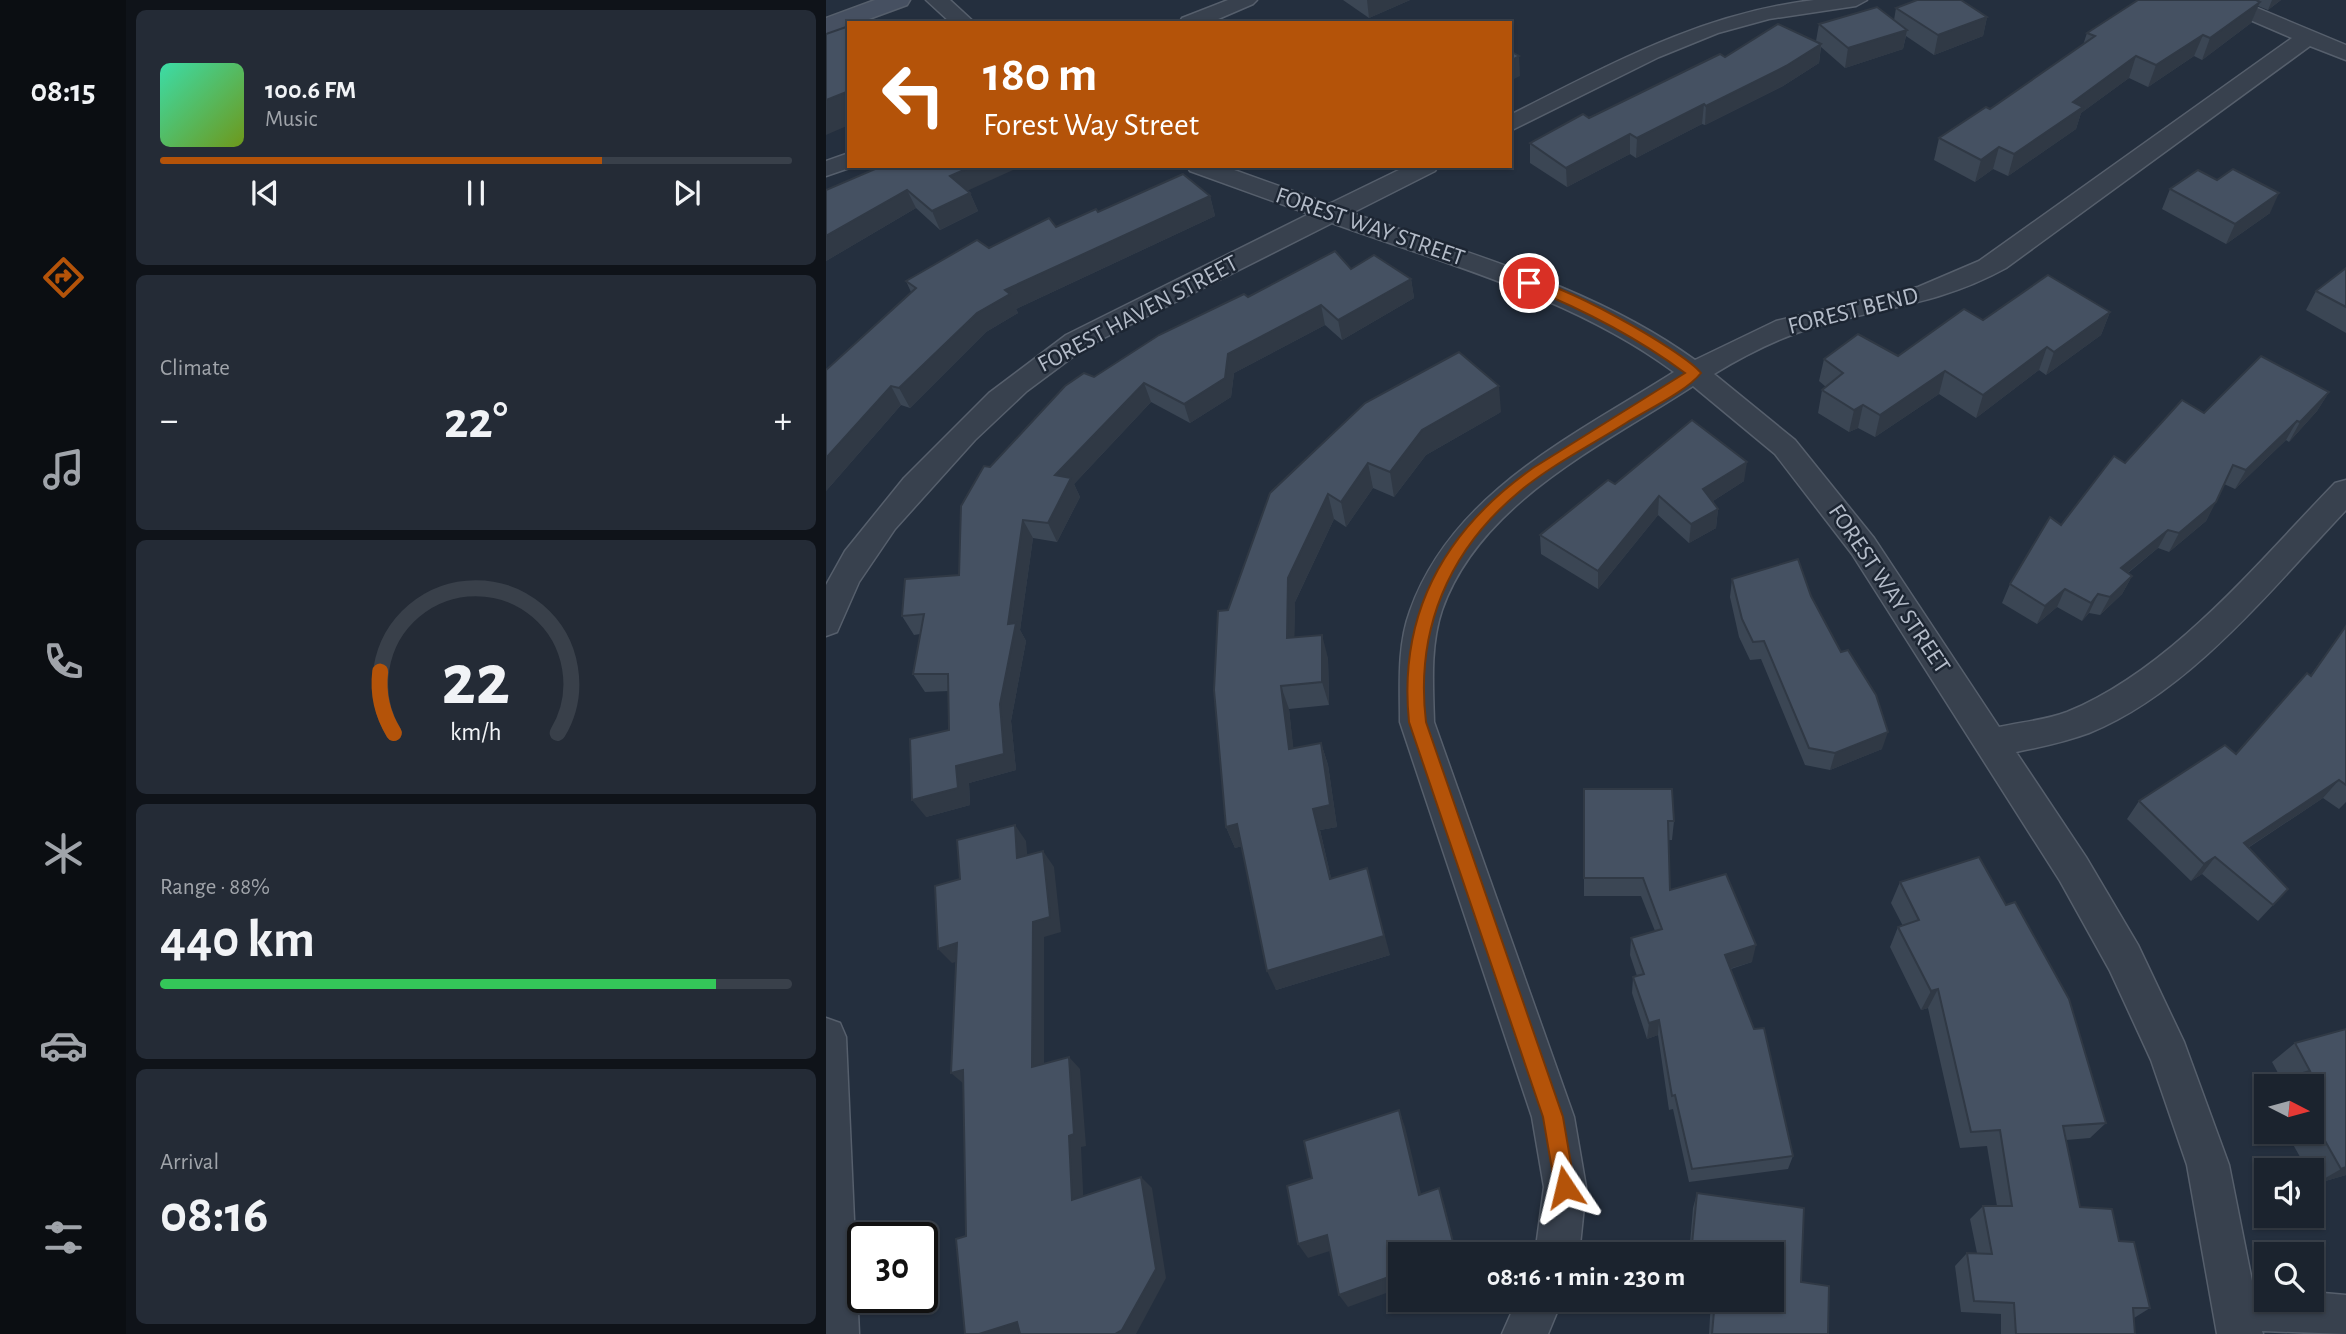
<!DOCTYPE html>
<html lang="en">
<head>
<meta charset="utf-8">
<style>
	:root { --surface:#1b232e; --page:#242b36; --text:#f1f3f6; --muted:#a0a4aa; --line:#39404a; --accent:#b45309 }
	body { margin:0; font-family:"Alegreya Sans",sans-serif; background:var(--page); color:var(--text); height:100vh; display:flex; flex-direction:column; font-size:26px; white-space:nowrap }
	* { box-sizing:border-box; margin:0 }
	p { font-size:23px; color:var(--muted) }
	.icon { flex:none; width:38px; height:38px; fill:none; stroke:currentColor; stroke-width:2; stroke-linecap:round; stroke-linejoin:round }
	.map { position:relative; flex:1; overflow:hidden }
	.details { display:flex; flex-direction:column; gap:10px; padding:10px; background:#0f1319; width:700px }
	.details>* { flex:none }
	.guide { position:absolute; left:21px; top:21px; width:665px; height:147px; border-radius:0px; box-shadow:0 2px 5px #0004,0 0 0 2px var(--line); background:#b45309; color:#fff; overflow:hidden }
	.needle { width:46px; rotate:96deg }
	.buttons { position:absolute; left:1428px; top:1074px; display:grid; gap:14px }
	.buttons a { display:grid; place-items:center; width:70px; height:70px; border-radius:0px; background:var(--surface); box-shadow:0 2px 5px #0004,0 0 0 2px var(--line); font-size:35px }
	.speed { position:absolute; left:21px; top:1222px; display:flex; gap:14px; font-size:35px; font-weight:700; text-align:center }
	.speed>* { display:grid; place-content:center; width:91px; height:91px; border-radius:50%; background:var(--surface); box-shadow:0 2px 5px #0004,0 0 0 2px var(--line); line-height:1 }
	.speed .limit { border:4px solid #111; border-radius:10px; background:#fff; color:#111 }
	.pin { position:absolute; display:grid; place-items:center; width:60px; height:60px; color:#fff; margin:-30px; border:4px solid #fff; border-radius:50%; box-shadow:0 2px 7px #0007 }
	.me { position:absolute; width:77px; margin:-38px; rotate:350deg; stroke-linejoin:round; filter:drop-shadow(0 0 5px #0008) }
	.turn { display:flex; align-items:center; gap:24px; height:147px; padding:0 21px; font-size:32px }
	.turn .icon { width:91px; height:91px; stroke-width:2.5 }
	.turn b { display:block; font-size:49px; line-height:60px }
	.big { font-size:52px; font-weight:700; line-height:1.1 }
	.details .tile { flex:1; display:flex; flex-direction:column; justify-content:center; gap:10px; min-width:0; padding:0 24px; border-radius:10px; background:var(--page) }
	.details .dial { align-items:center; gap:0 }
	.dial svg { height:182px; overflow:visible; fill:none; stroke:var(--line); stroke-width:7; stroke-linecap:round; text-anchor:middle }
	.dial text { fill:var(--text); stroke:none }
	.song { display:flex; align-items:center; gap:21px }
	.cover { width:84px; height:84px; border-radius:10px; background:linear-gradient(135deg,hsl(160 70% 55%),hsl(80 70% 35%)) }
	.played { height:7px; border-radius:4px; background:linear-gradient(90deg,var(--accent) 70%,var(--line) 70%) }
	.keys { display:flex; justify-content:space-around; direction:ltr }
	.heat { display:flex; justify-content:space-between; align-items:center; font-size:38px; direction:ltr }
	.charge { height:10px; border-radius:5px; background:linear-gradient(90deg,#34c759 88%,var(--line) 0) }
	.trip { position:absolute; left:562px; top:1242px; width:396px; height:70px; border-radius:0px; background:var(--surface); box-shadow:0 2px 5px #0004,0 0 0 2px var(--line); font-weight:700; line-height:70px; text-align:center }
	main { display:flex; flex:1; min-height:0 }
	.tabs { display:flex; flex-direction:column; width:126px; justify-content:space-around; align-items:center; background:#0b0e12; color:var(--muted) }
	.tabs .icon { width:49px; height:49px }
	.tabs .active { color:var(--accent) }
	.tabs b { font-size:32px; color:var(--text) }
	.map>svg:first-child { display:block }
	.lines { fill:none; stroke-linecap:round; stroke-linejoin:round }
	.street-casing { stroke:#565f6c; stroke-width:3 }
	.secondary-casing { stroke:#565f6c; stroke-width:3 }
	.street { fill:#38414e; fill-rule:evenodd }
	.secondary { fill:#465061; fill-rule:evenodd }
	.wall { fill:#3b4654 }
	.shaded-wall { fill:#303945 }
	.building { fill:#455162; stroke:#303945; stroke-width:2 }
	.route { fill:#b45309; stroke:#753606; stroke-width:2 }
	.labels { text-anchor:middle; dominant-baseline:central; stroke-width:5; stroke-linejoin:round; paint-order:stroke }
	.street-label { font-size:24px; fill:#b4bcc9; stroke:#1d2633 }
</style>
</head>
<body>
<main>
<nav class="tabs">
<b>08:15</b>
<svg class="icon active" aria-label="directions" viewBox="0 0 24 24"><path d="M12 3l9 9-9 9-9-9zM9 14v-3h6M13 9l2 2-2 2"/></svg>
<svg class="icon" aria-label="music" viewBox="0 0 24 24"><path d="M9 18V5l10-2v13"/><circle cx="6" cy="18" r="3"/><circle cx="16" cy="16" r="3"/></svg>
<svg class="icon" aria-label="phone" viewBox="0 0 24 24"><path d="M5 4h4l2 5-3 2q2 4 5 5l2-3 5 2v4C11 20 4 13 5 4z"/></svg>
<svg class="icon" aria-label="climate" viewBox="0 0 24 24"><path d="M12 3v18M4 7l16 10M4 17L20 7"/></svg>
<svg class="icon" aria-label="car" viewBox="0 0 24 24"><path d="M5 17H2v-5l4-1 3-4h7l3 4 3 1v5h-3M9 17h6M6 11h13"/><circle cx="7" cy="17" r="2"/><circle cx="17" cy="17" r="2"/></svg>
<svg class="icon" aria-label="filters" viewBox="0 0 24 24"><path d="M4 7h16M4 17h16"/><circle cx="9" cy="7" r="2"/><circle cx="15" cy="17" r="2"/></svg>
</nav>
<section class="details">
<div class="tile">
<div class="song"><i class="cover"></i><div><b>100.6 FM</b><p>Music</p></div></div>
<div class="played"></div>
<div class="keys"><svg class="icon" aria-label="previous" viewBox="0 0 24 24"><path d="M18 5L8 12l10 7zM5 5v14"/></svg><svg class="icon" aria-label="pause" viewBox="0 0 24 24"><path d="M8 5v14M16 5v14"/></svg><svg class="icon" aria-label="next" viewBox="0 0 24 24"><path d="M6 5l10 7-10 7zM19 5v14"/></svg></div>
</div>
<div class="tile"><p>Climate</p>
<div class="heat"><a>−</a><b class="big">22°</b><a>+</a></div>
</div>
<div class="tile dial"><svg viewBox="0 0 100 80">
<path d="M14 69A42 42 0 1 1 86 69"/>
<path d="M14 69A42 42 0 0 1 8 42" stroke="#b45309"/>
<text x="50" y="56" font-size="32" font-weight="700">22</text>
<text x="50" y="72" font-size="11">km/h</text>
</svg></div>
<div class="tile"><p>Range · 88%</p><b class="big">440 km</b><div class="charge"></div></div>
<div class="tile"><p>Arrival</p><b class="big">08:16</b></div>
</section>
<div class="map">
<svg width="1520" height="1334" viewBox="0 0 1520 1334">
	<rect width="100%" height="100%" fill="#242f3e"/>
	<g class="lines">
		<defs>
			<g id="street">
				<path d="M100,0H124L149,23H125Z"/>
				<path d="M402,0H431L427,4L383,23H353L356,18Z"/>
				<path d="M988,0H1041L1030,6L943,19L892,33L833,57L684,131V115C786,64 873,14 988,0Z"/>
				<path d="M1383,0H1412L1520,45V60L1484,46L1180,268C1113,305 1056,307 985,328C951,339 919,355 888,374L969,440L1048,538L1173,727C1196,722 1220,720 1241,712C1346,669 1432,562 1509,483L1520,480V510C1446,588 1364,692 1263,733C1239,742 1215,747 1190,752L1260,857L1312,945L1358,1042L1403,1165L1427,1286L1440,1287V1300H1486V1292L1520,1295V1334L1436,1331L1437,1334H1391L1361,1165L1325,1060L1284,971L1234,881L1026,554L949,454L867,386C777,445 654,502 616,610C604,646 607,685 608,722L748,1117L760,1187L753,1255H709L718,1187L706,1117L574,722C574,685 571,646 584,611C626,492 749,435 848,372C748,298 623,265 506,223L260,347L201,391L149,440L69,529L33,582L11,632L0,636V585L19,551L78,478L163,393L240,335L483,214L364,171L361,166H397L503,204L581,166H612L609,171L526,213C643,254 768,287 869,360L950,321L1092,287L1153,261L1466,38L1387,4Z"/>
				<path d="M23,153V166H29L0,176V161Z"/>
				<path d="M0,1018L14,1023L20,1037L33,1334H0Z"/>
				<path d="M691,1300H736L722,1334H676Z"/>
			</g>
			<path id="secondary" d="M49,0H84L81,5L32,23H23V26L0,34V18Z"/>
		</defs>
		<use href="#street" class="street-casing"/>
		<use href="#secondary" class="secondary-casing"/>
		<use href="#street" class="street"/>
		<use href="#secondary" class="secondary"/>
	</g>
	<g class="wall">
		<path d="M517,0H584L543,18Z"/>
		<path d="M1312,0H1455L1442,10L1432,6L1425,23L1376,60L1368,56L1322,87L1303,78L1255,113L1250,129L1182,176L1167,169L1149,182L1108,160L1113,138L1164,109L1257,45L1261,33Z"/>
		<path d="M1070,8L1161,17L1157,36L1108,55L1080,36L1077,49L1019,68L995,47L993,63L957,86L879,125L876,124L810,158L804,154L741,187L704,163V143L899,57L990,41L993,24L1068,20Z"/>
		<path d="M1344,189L1444,213L1400,244L1336,209Z"/>
		<path d="M0,190L142,191L144,193L152,211L114,230L90,208L0,261Z"/>
		<path d="M384,196L389,216L190,309L192,313L160,332L84,408L75,405L0,491L85,292L80,281L163,248L230,227L272,212Z"/>
		<path d="M1520,268V333L1480,310L1490,291Z"/>
		<path d="M525,269L585,279L588,298L516,340L499,325L408,373L405,397L364,423L325,402L248,484L254,497L231,542L207,538L194,630L200,641L185,721L190,770L143,783L144,805L100,817L123,730V691L99,692L87,674L94,634L88,635L76,616L133,575L164,467L268,377L422,297Z"/>
		<path d="M1284,312L1275,335L1220,375L1213,370L1150,418L1113,394L1049,437L1032,428L1023,432L992,413L996,390L1000,387L993,381L998,359L1072,356L1157,320Z"/>
		<path d="M1503,392L1491,411L1463,442L1460,440L1409,489L1398,484L1380,521L1343,552L1332,548L1302,573L1306,576L1296,594L1274,615L1263,613L1256,621L1231,607L1211,624L1176,603L1184,584L1235,525L1299,463L1378,413Z"/>
		<path d="M675,412L600,455L568,497L547,488L520,527L508,519L469,602L468,637L502,658L503,705L463,709L467,748L495,743L502,765L511,827L494,830L505,878L564,955L450,990L416,846L409,848L400,827L402,610L444,493Z"/>
		<path d="M918,481L887,501L892,509L890,528L863,543L832,515L772,589L715,554L714,535L789,484Z"/>
		<path d="M906,579L985,596L1056,749L1004,770L979,765L935,659L924,660L913,637L904,597Z"/>
		<path d="M1520,626V802L1513,809L1497,798L1422,848L1462,889L1432,921L1376,874L1365,881L1301,819L1313,801L1410,754L1484,676Z"/>
		<path d="M758,789L848,821L846,840H842L844,890L926,962L905,969L967,1156L962,1169L863,1182L847,1109L843,1110L832,1035L821,1039L806,993L807,977L811,976L804,955L805,938L829,931L815,896H758Z"/>
		<path d="M1074,882L1280,1123L1264,1138L1240,1140L1254,1207L1293,1241L1324,1308L1308,1318L1309,1334H1175V1314L1135,1312L1129,1266L1141,1253H1151L1144,1219L1157,1206H1171L1161,1146L1134,1148L1102,1008L1095,1010L1064,947L1072,927L1077,926L1065,903Z"/>
		<path d="M1520,1029V1175L1489,1184L1486,1178V1171H1482L1460,1132H1486V1087H1450L1457,1082L1446,1062L1469,1043Z"/>
		<path d="M871,1193L978,1208L975,1282L1003,1286L1002,1334H883L885,1300H945V1255H863L867,1208Z"/>
	</g>
	<g class="shaded-wall">
		<path d="M541,0H584L543,18Z"/>
		<path d="M1446,0H1455L1442,10Z"/>
		<path d="M1434,2L1425,23L1376,60L1384,38Z"/>
		<path d="M1161,17L1157,36L1108,55L1112,35Z"/>
		<path d="M1081,30L1077,49L1019,68L1022,48Z"/>
		<path d="M1377,35L1368,56L1322,87L1330,65Z"/>
		<path d="M995,44L993,63L957,86L879,125L880,106Z"/>
		<path d="M693,56L694,76L684,81V61Z"/>
		<path d="M1310,56L1303,78L1255,113L1250,129L1182,176L1188,154L1247,102Z"/>
		<path d="M23,91V125L0,135V100Z"/>
		<path d="M878,104L876,124L810,158L811,138Z"/>
		<path d="M804,134V154L741,187L740,168Z"/>
		<path d="M1173,147L1167,169L1149,182L1155,160Z"/>
		<path d="M147,166H196L132,195L124,176Z"/>
		<path d="M81,190L90,208L0,261V236Z"/>
		<path d="M144,193L152,211L114,230L106,211Z"/>
		<path d="M1453,193L1444,213L1400,244L1409,224Z"/>
		<path d="M384,196L389,216L190,309L192,313L160,332L84,408L73,388L151,313L179,290Z"/>
		<path d="M585,279L588,298L516,340L512,320Z"/>
		<path d="M495,305L499,325L408,373L405,397L364,423L358,404L402,354Z"/>
		<path d="M1284,312L1275,335L1220,375L1228,352Z"/>
		<path d="M1221,347L1213,370L1150,418L1157,395Z"/>
		<path d="M1119,371L1113,394L1049,437L1054,415Z"/>
		<path d="M318,383L325,402L248,484L254,497L231,542L222,523L229,475Z"/>
		<path d="M65,386L75,405L0,491V458Z"/>
		<path d="M673,386L675,412L600,455L568,497L564,472L596,430Z"/>
		<path d="M1503,392L1491,411L1463,442L1474,422Z"/>
		<path d="M1037,405L1032,428L1023,432L1028,410Z"/>
		<path d="M1471,421L1460,440L1409,489L1420,470Z"/>
		<path d="M921,462L918,481L876,508L877,489Z"/>
		<path d="M542,463L547,488L520,527L515,502Z"/>
		<path d="M502,494L508,519L469,602L468,662L461,638L462,578Z"/>
		<path d="M833,496L832,515L772,589V571Z"/>
		<path d="M1390,502L1380,521L1343,552L1353,533Z"/>
		<path d="M892,509L890,528L863,543L865,524Z"/>
		<path d="M197,520L207,538L194,630L200,641L185,721L190,770L143,783L144,805L100,817L86,800L130,766L174,704L182,624Z"/>
		<path d="M1342,530L1332,548L1285,586L1295,568Z"/>
		<path d="M1306,576L1296,594L1274,615L1284,597Z"/>
		<path d="M1239,589L1231,607L1211,624L1219,606Z"/>
		<path d="M1272,594L1263,613L1256,621L1265,603Z"/>
		<path d="M496,635L502,658L503,705L496,682Z"/>
		<path d="M455,686L463,709L470,771L463,749Z"/>
		<path d="M1062,732L1056,749L1004,770L1009,753Z"/>
		<path d="M495,743L502,765L511,827L494,830L510,899L504,879L487,809Z"/>
		<path d="M1513,780L1497,798L1403,860L1418,843Z"/>
		<path d="M411,824L420,845L409,848L400,827Z"/>
		<path d="M189,825L200,841L203,874L191,858Z"/>
		<path d="M217,851L228,867L235,932L218,937V1080L206,1067L207,922Z"/>
		<path d="M1389,857L1376,874L1365,881L1378,864Z"/>
		<path d="M546,888L564,955L450,990L441,971Z"/>
		<path d="M131,943L144,958L126,963L112,949Z"/>
		<path d="M930,945L926,962L896,971L899,955Z"/>
		<path d="M1112,989L1102,1008L1095,1010L1105,991Z"/>
		<path d="M833,1020L832,1035L821,1039L823,1023Z"/>
		<path d="M243,1057L254,1069L260,1146L255,1147L258,1211L246,1200L243,1136Z"/>
		<path d="M137,1070L139,1085L125,1073Z"/>
		<path d="M573,1110L579,1127L599,1210L593,1195Z"/>
		<path d="M1520,1167V1175L1489,1184L1515,1169Z"/>
		<path d="M315,1177L326,1188L340,1278L310,1334H289Z"/>
		<path d="M613,1188L618,1203L631,1255H626Z"/>
		<path d="M501,1235L510,1249L482,1258L472,1244Z"/>
		<path d="M574,1273V1288L522,1307L513,1295Z"/>
		<path d="M191,1322L205,1330L192,1334H153Z"/>
	</g>
	<g class="building">
		<path d="M1091,0H1135L1161,17L1112,35L1070,8Z"/>
		<path d="M1312,0H1430L1434,2L1384,38L1377,35L1330,65L1310,56L1247,102L1257,107L1188,154L1173,147L1155,160L1113,138L1160,107L1164,109L1269,36L1261,33Z"/>
		<path d="M1051,7L1081,30L1022,48L993,24Z"/>
		<path d="M952,24L995,44L960,66L880,106L878,104L811,138L804,134L740,168L704,143L757,114L763,118L894,54L899,57Z"/>
		<path d="M23,26V91L0,100V34Z"/>
		<path d="M684,51L693,56L684,61Z"/>
		<path d="M56,166H147L124,176L144,193L106,211L81,190L0,236V190Z"/>
		<path d="M1407,169L1453,193L1409,224L1344,189L1372,170L1391,180Z"/>
		<path d="M357,174L384,196L179,290L184,294L151,313L73,388L65,386L0,458V370L90,288L80,281L151,240L163,248L223,218L230,227L270,209L272,212Z"/>
		<path d="M509,251L525,269L548,255L585,279L512,320L495,305L402,354L399,378L358,404L318,383L229,475L245,478L222,523L197,520L182,624L190,623L174,704L178,754L130,766L132,788L86,800L84,739L123,730L122,674H87L98,614L76,616L79,579L133,575L135,506L158,466L164,467L239,386L258,373L268,377L333,335L418,294L422,297Z"/>
		<path d="M1520,268V307L1490,291Z"/>
		<path d="M1222,275L1284,312L1228,352L1221,347L1157,395L1119,371L1054,415L1037,405L1028,410L996,390L1017,373L998,359L1032,334L1072,356L1138,309L1157,320Z"/>
		<path d="M633,352L673,386L596,430L564,472L542,463L515,502L502,494L462,578L461,638L496,635V682L455,686L463,749L495,743L504,805L487,809L504,879L541,868L558,936L441,971L411,824L400,827L388,690L392,611L402,610L444,493L539,403Z"/>
		<path d="M1435,356L1503,392L1474,422L1471,421L1420,470L1407,465L1390,502L1353,533L1342,530L1295,568L1306,576L1284,597L1272,594L1265,603L1239,589L1219,606L1184,584L1224,517L1235,525L1288,456L1299,463L1356,400L1378,413Z"/>
		<path d="M866,420L921,462L877,489L892,509L865,524L833,496L772,571L714,535L782,480L789,484Z"/>
		<path d="M972,559L985,596L1015,652L1022,650L1050,695L1062,732L1009,753L983,748L938,641L927,642L916,619L906,579Z"/>
		<path d="M1520,626V785L1513,780L1418,843L1462,889L1447,905L1389,857L1378,864L1313,801L1399,745L1410,754L1481,673L1485,676Z"/>
		<path d="M758,789H846L848,821H842L844,890L900,874L930,945L899,955L928,1029L938,1028L967,1156L866,1169L849,1095L846,1096L833,1020L823,1023L807,977L818,974L805,938L836,929L817,878H758Z"/>
		<path d="M189,825L191,858L217,851L224,917L207,922L206,1067L243,1057L248,1134L243,1136L246,1200L315,1177L330,1269L296,1330L289,1334H194L191,1322L153,1334H139L130,1239L140,1236L137,1070L125,1073L131,943L112,949L109,886L134,879L131,840Z"/>
		<path d="M1153,857L1180,905L1189,902L1243,999L1280,1123L1237,1126L1254,1207L1286,1209L1293,1241L1308,1242L1324,1308H1307L1309,1334H1190L1188,1303L1148,1301L1141,1253L1166,1254L1157,1206H1186L1174,1130L1145,1132L1112,989L1105,991L1072,927L1093,920L1074,882Z"/>
		<path d="M1520,1029V1167L1515,1169L1486,1118V1087H1468L1462,1077L1484,1071L1469,1043Z"/>
		<path d="M573,1110L593,1195L613,1188L630,1254L626,1255H574V1273L513,1295L501,1235L472,1244L461,1186L486,1178L478,1141Z"/>
		<path d="M871,1193L978,1208L975,1282L1003,1286L1002,1334H886L889,1300H945V1255H892L893,1247L866,1244Z"/>
	</g>
	<path class="route" d="M699,280C725,276 858,351 875,373C861,391 821,410 800,423C765,445 725,465 693,492C622,551 589,631 600,722L737,1117L749,1187L746,1194L739,1197L732,1194L729,1187L717,1117L583,722C572,613 619,530 707,468L859,373C809,336 756,309 699,286Z"/>
	<g class="labels">
		<g class="street-label">
			<text transform="translate(544 227) rotate(19)">FOREST WAY STREET</text>
			<text transform="translate(1027 311) rotate(-14)">FOREST BEND</text>
			<text transform="translate(312 314) rotate(-28)">FOREST HAVEN STREET</text>
			<text transform="translate(1063 589) rotate(56)">FOREST WAY STREET</text>
		</g>
	</g>
</svg>
<div class="buttons">
<a><svg class="needle" viewBox="-14 -14 28 28"><path d="M0-13l5 13h-10z" fill="#e53935"/><path d="M0 13l5-13h-10z" fill="#a0a4aa"/></svg></a>
<a><svg class="icon" aria-label="sound" viewBox="0 0 24 24"><path d="M4 9h4l5-4v14l-5-4H4zM17 9q2 3 0 6"/></svg></a>
<a><svg class="icon" aria-label="search" viewBox="0 0 24 24"><circle cx="10" cy="10" r="6"/><path d="M15 15l6 6"/></svg></a>
</div>
<div class="speed"><div class="limit">30</div></div>
<div class="pin" style="left:703px;top:283px;background:#d93025"><svg class="icon" aria-label="arrive" viewBox="0 0 24 24"><path d="M6 21V4h12l-3 4 3 4H6"/></svg></div>
<svg class="me" style="left:739px;top:1187px" viewBox="-20 -20 40 40"><path d="M0-17L14 15 0 8-14 15z" fill="#b45309" stroke="#fff" stroke-width="4"/></svg>
<div class="trip">08:16 · 1 min · 230 m</div>
<div class="guide">
<div class="turn"><svg class="icon" aria-label="left" viewBox="0 0 24 24"><path d="M17 20v-9H6M10 6l-5 5 5 5"/></svg><div><b>180 m</b>Forest Way Street</div></div>
</div>
</div>
</main>
</body>
</html>
